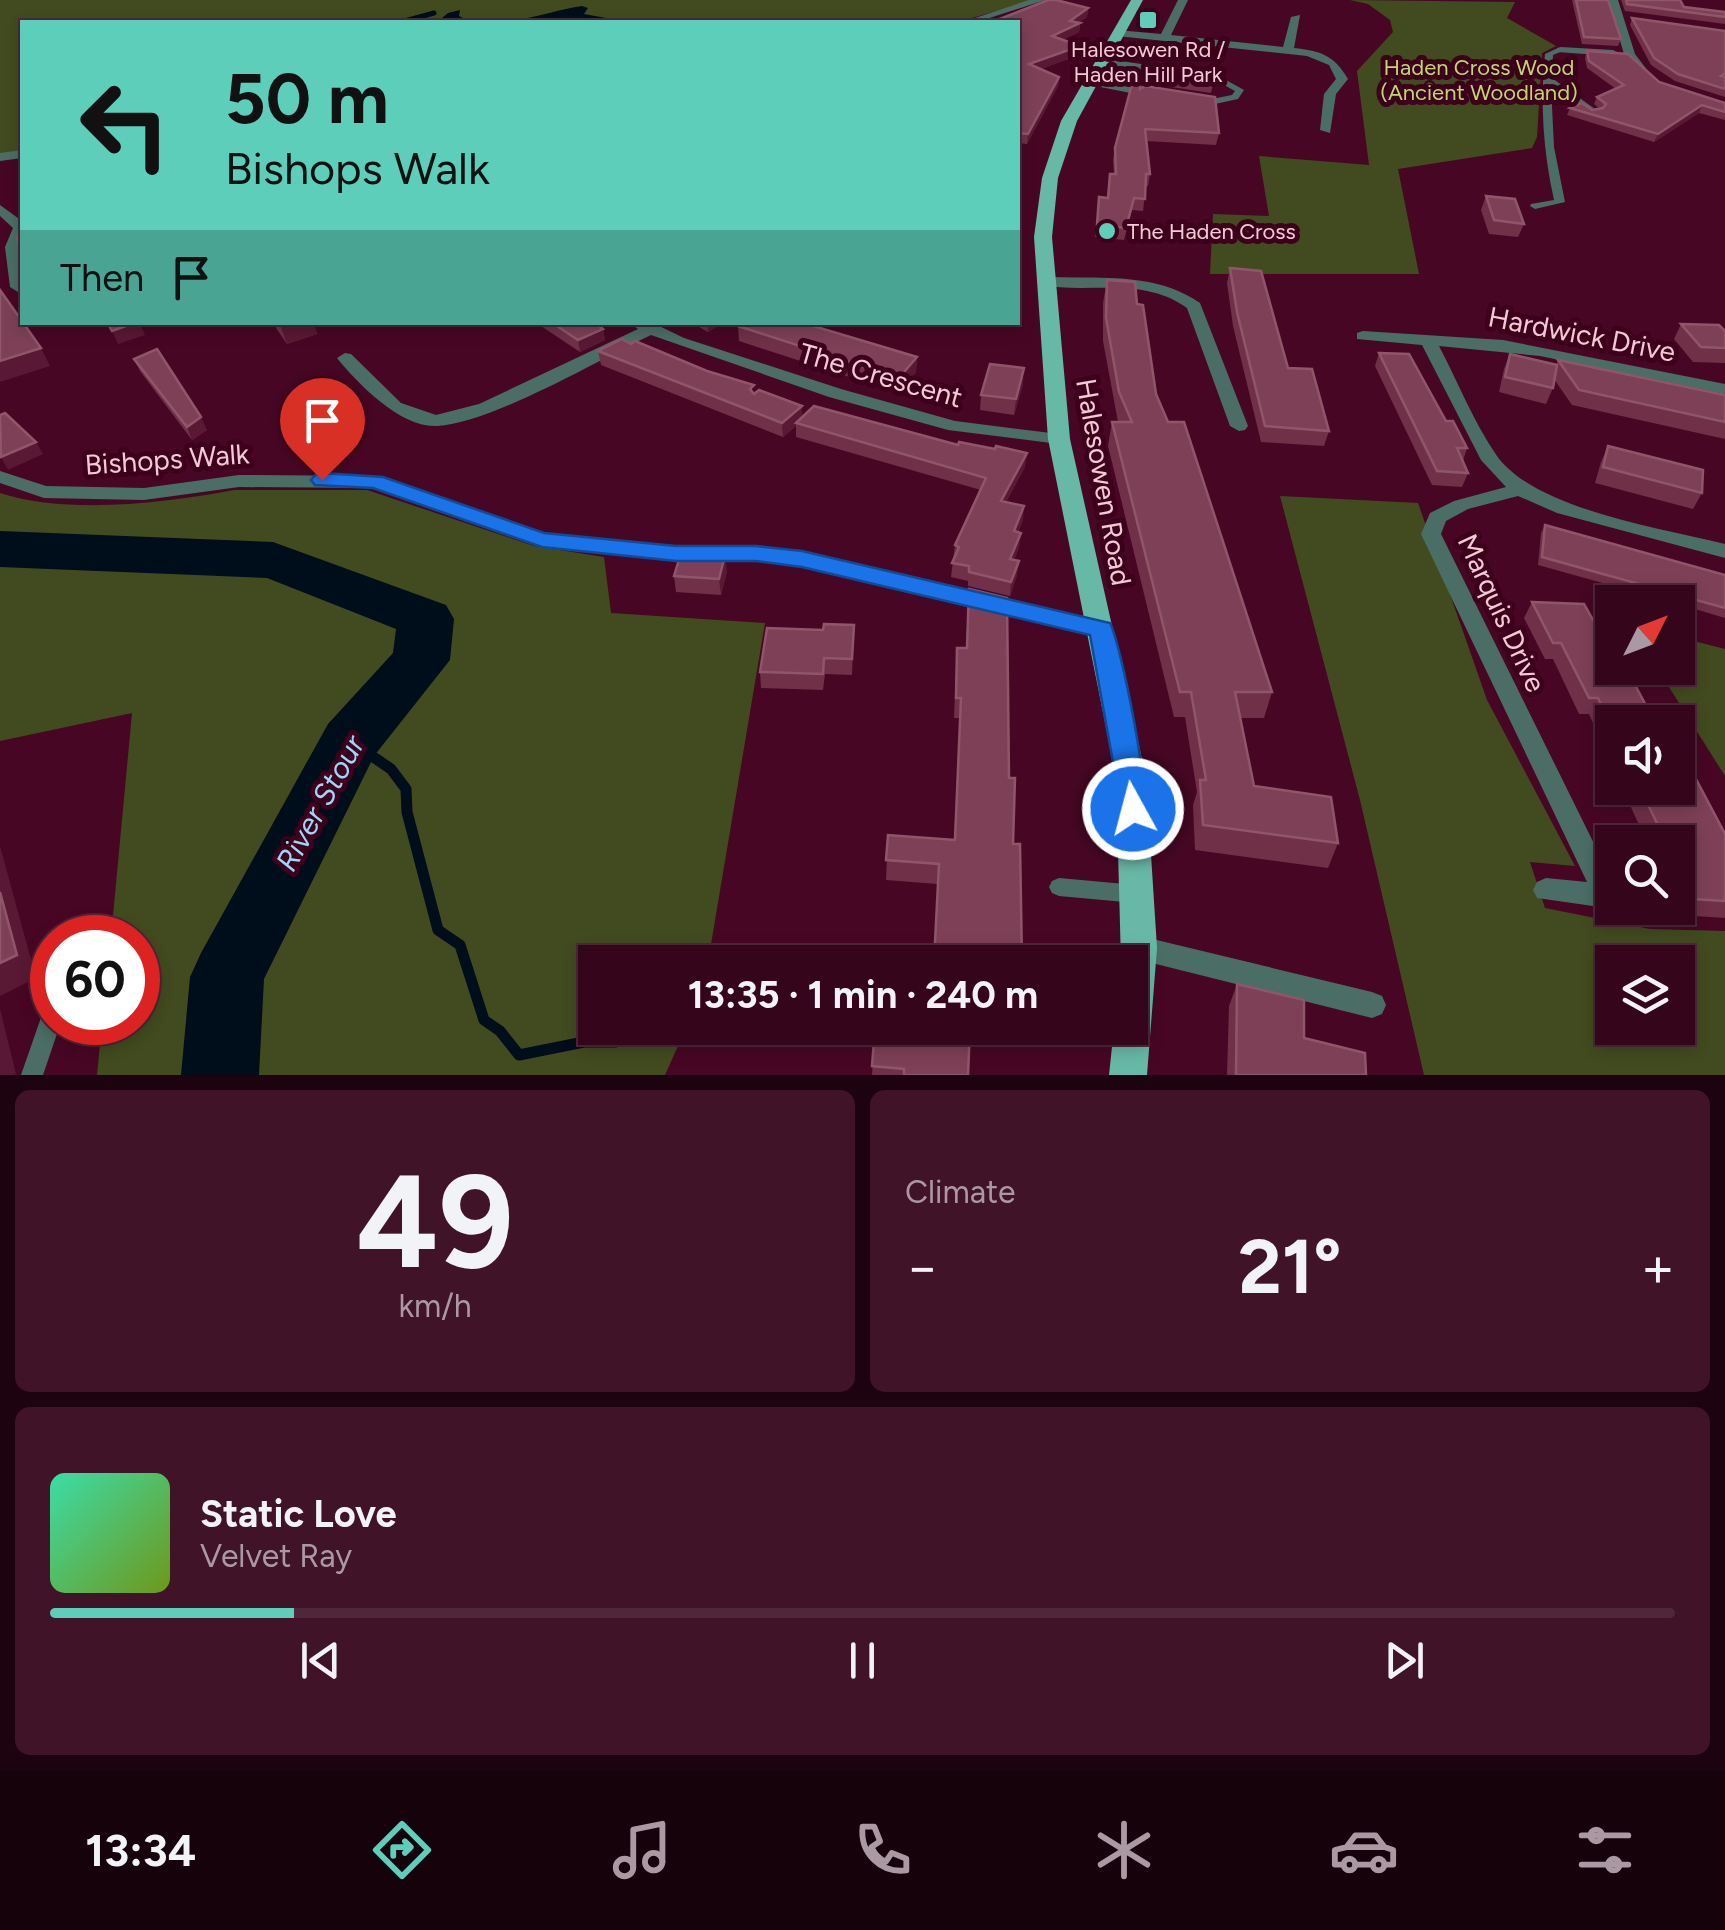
<!DOCTYPE html>
<html lang="en">
<head>
<meta charset="utf-8">
<style>
	:root { --surface:#35051b; --page:#401328; --text:#f1f3f6; --muted:#aa99a3; --line:#4f263a; --accent:#5dceb9 }
	body { margin:0; font-family:Figtree,sans-serif; background:var(--page); color:var(--text); height:100vh; display:flex; flex-direction:column; font-size:38px; white-space:nowrap }
	* { box-sizing:border-box; margin:0 }
	p { font-size:32px; color:var(--muted) }
	.icon { flex:none; width:55px; height:55px; fill:none; stroke:currentColor; stroke-width:2; stroke-linecap:round; stroke-linejoin:round }
	.map { position:relative; height:1075px; overflow:hidden }
	.side { display:flex; flex-direction:column; gap:15px; padding:15px; background:#1d030f; flex:1 }
	.side>* { flex:none }
	.banner { position:absolute; left:20px; top:20px; width:1000px; height:305px; border-radius:0px; box-shadow:0 5px 15px #0003,0 0 0 2px var(--line); background:#5dceb9; color:#111; overflow:hidden }
	.needle { width:65px; rotate:48deg }
	.buttons { position:absolute; left:1595px; top:585px; display:grid; gap:20px }
	.buttons a { display:grid; place-items:center; width:100px; height:100px; border-radius:0px; background:var(--surface); box-shadow:0 5px 15px #0003,0 0 0 2px var(--line); font-size:50px }
	.speed { position:absolute; left:30px; top:915px; display:flex; gap:20px; font-size:50px; font-weight:700; text-align:center }
	.speed>* { display:grid; place-content:center; width:130px; height:130px; border-radius:50%; background:var(--surface); box-shadow:0 5px 15px #0003,0 0 0 2px var(--line); line-height:1 }
	.speed .limit { border:15px solid #d22; background:#fff; color:#111 }
	.pin { position:absolute; display:grid; place-items:center; width:85px; height:85px; color:#fff; margin:-102px -42px; border-radius:50% 50% 50% 0; rotate:-45deg; box-shadow:0 0 10px #0007 }
	.pin .icon { rotate:45deg }
	.me { position:absolute; width:110px; margin:-55px; rotate:353deg; stroke-linejoin:round; filter:drop-shadow(0 0 8px #0008) }
	.turn { display:flex; align-items:center; gap:35px; height:210px; padding:0 40px; font-size:45px }
	.turn .icon { width:130px; height:130px; stroke-width:2.5 }
	.turn b { display:block; font-size:70px; line-height:85px }
	.then { display:flex; align-items:center; height:95px; padding:0 40px; background:#0003; gap:20px; font-size:38px }
	.big { font-size:75px; font-weight:700; line-height:1.1 }
	.side .widget { flex:1; display:flex; flex-direction:column; justify-content:center; gap:15px; min-width:0; padding:0 35px; border-radius:15px; background:var(--page) }
	.side .dial { align-items:center; gap:0 }
	.dial b { font-size:130px; line-height:1 }
	.song { display:flex; align-items:center; gap:30px }
	.cover { width:120px; height:120px; border-radius:15px; background:linear-gradient(135deg,hsl(160 70% 55%),hsl(80 70% 35%)) }
	.played { height:10px; border-radius:5px; background:linear-gradient(90deg,var(--accent) 15%,var(--line) 15%) }
	.keys { display:flex; justify-content:space-around; direction:ltr }
	.heat { display:flex; justify-content:space-between; align-items:center; font-size:55px; direction:ltr }
	.side .tiles { flex:1; display:grid; gap:15px; grid-template-columns:1fr 1fr }
	.widget:last-child { grid-column:span 2 }
	.trip { position:absolute; left:578px; top:945px; width:570px; height:100px; border-radius:0px; background:var(--surface); box-shadow:0 5px 15px #0003,0 0 0 2px var(--line); font-weight:700; line-height:100px; text-align:center }
	.tab-bar { display:flex; height:160px; justify-content:space-around; align-items:center; background:#15020b; color:var(--muted) }
	.tab-bar .icon { width:70px; height:70px }
	.tab-bar .active { color:var(--accent) }
	.tab-bar b { font-size:45px; color:var(--text) }
	.map>svg:first-child { display:block }
	.green { fill:#424b1f; fill-rule:evenodd }
	.water { fill:#000d1b }
	.lines { fill:none; stroke-linecap:round; stroke-linejoin:round }
	.stream-far1 { stroke:#000d1b; stroke-width:5 }
	.stream { stroke:#000d1b; stroke-width:11 }
	.river { fill:#000d1b; fill-rule:evenodd }
	.service { fill:#4a6e66; fill-rule:evenodd }
	.minor { fill:#4a6e66; fill-rule:evenodd }
	.primary { fill:#68b8a7; fill-rule:evenodd }
	.wall { fill:#6f3048 }
	.shaded-wall { fill:#591833 }
	.building { fill:#7d4057; stroke:#8f566a; stroke-width:2.5 }
	.route { fill:#1a73e8; stroke:#114b97; stroke-width:2.5 }
	.poi-dot { fill:#5dceb9; stroke:#3c001b; stroke-width:4 }
	.labels { text-anchor:middle; dominant-baseline:central; stroke-width:10; stroke-linejoin:round; paint-order:stroke }
	.far-poi-label { font-size:22px; fill:#f2c9d4; stroke:#3c001b }
	.far-park-label { font-size:22px; fill:#c1d66f; stroke:#3c001b }
	.street-label { font-size:28px; fill:#f2c9d4; stroke:#3c001b }
	.water-label { font-size:30px; font-style:italic; fill:#9dd5fb; stroke:#3c001b }
</style>
</head>
<body>
<div class="map">
<svg width="1725" height="1075" viewBox="0 0 1725 1075">
	<rect width="100%" height="100%" fill="#470724"/>
	<g class="green">
		<path d="M0,0H1035L958,22H22V151L0,154Z"/>
		<path d="M1350,0L1515,2L1507,18L1556,46L1542,53L1537,137L1532,148L1398,169L1419,274H1210L1213,214L1269,216L1259,156L1369,165L1357,71L1393,32L1390,20L1368,4Z"/>
		<path d="M234,490H367L534,546L604,557L611,613L765,623L708,962H595V1028H686L665,1075H97L102,1023L138,1022V938L111,937L132,713L0,741V493C68,515 164,503 234,490Z"/>
		<path d="M1280,496L1418,503L1487,700L1575,866L1530,862L1545,908L1650,929L1725,931V1075H1424L1360,800ZM1612,962H1678V1028H1612Z"/>
		<path d="M1678,637L1725,649V776L1657,668H1678Z"/>
	</g>
	<path class="water" d="M582,6L588,8L584,14L628,22H437L448,13L460,10L459,16C492,35 549,10 582,6Z"/>
	<g class="lines">
		<path class="stream-far1" d="M401,22L434,13"/>
		<path class="stream" d="M350,741L391,769L406,789L407,812L438,930L460,945L484,1020L500,1031L519,1055L584,1042H615L642,1028"/>
		<path class="river" d="M0,531L273,542L446,605L454,619L450,660L374,756L264,979L259,1075H181L190,977L201,953L328,724L393,653L396,629L267,578L0,567Z"/>
		<g class="service">
			<path d="M1558,48L1565,50L1553,55L1552,78L1599,112L1591,114L1551,86L1554,147L1565,202L1535,209L1530,206L1531,204L1554,200C1543,151 1540,103 1545,54Z"/>
			<path d="M1100,58L1217,75L1244,90L1238,99L1215,104L1211,101L1212,99L1232,95L1235,91L1215,80L1097,63L1096,61Z"/>
			<path d="M1059,878L1136,885L1143,888L1146,894L1143,900L1136,903L1059,896L1052,893L1049,887L1052,881Z"/>
			<path d="M52,1006V1022H61L43,1075H21L44,1009Z"/>
		</g>
		<g class="minor">
			<path d="M1029,0H1045L977,22H963Z"/>
			<path d="M1178,0H1188L1171,35L1283,47L1291,17L1300,15L1294,48C1321,51 1334,55 1348,79L1336,94L1330,133L1320,130L1324,94L1336,79L1329,65L1307,56L1117,36L1112,33L1117,30L1161,34Z"/>
			<path d="M1608,0H1618L1635,54L1654,79L1652,81H1644L1624,54Z"/>
			<path d="M1561,47L1613,50L1619,53L1613,56L1557,52V48Z"/>
			<path d="M1089,79L1156,90L1162,94L1156,98L1085,84V80Z"/>
			<path d="M22,150V158L0,161V153Z"/>
			<path d="M0,205L22,221L19,247L22,290L18,292L10,287L5,247L13,228L0,216Z"/>
			<path d="M1045,277C1096,279 1155,271 1200,303L1248,426L1245,430L1239,431L1230,426L1187,308C1143,276 1089,294 1040,285L1037,282Z"/>
			<path d="M629,322H651L684,338L841,389L955,421L1059,434L1068,439L1059,444L948,430L829,397L651,335C598,360 492,423 437,426C401,428 358,384 337,358L345,353L351,354L401,403L436,415L479,404L638,329Z"/>
			<path d="M1363,331L1503,340L1725,384V394L1540,356L1439,346C1458,382 1474,423 1497,456C1536,510 1662,528 1725,544V558L1557,513L1518,496L1468,509L1446,521L1441,534L1612,880V906L1607,908L1537,898L1533,890L1537,882L1546,878L1587,882L1421,534L1430,513L1454,501L1506,487L1481,460L1422,345L1357,339V333Z"/>
			<path d="M0,471L46,486L144,488L239,475L376,476L543,534L676,546H757L802,552L1101,621L1109,624L1112,629L1109,634L1101,637L802,566L757,560H676L541,547L374,488L239,487L144,500L44,498L0,483Z"/>
			<path d="M1140,936L1372,992L1382,996L1386,1005L1382,1014L1372,1018L1140,960L1130,957L1126,948L1130,939Z"/>
		</g>
		<path class="primary" d="M1131,0H1143L1077,121L1058,178L1052,237L1070,439L1146,777L1157,948L1147,1075H1109L1114,1028H1130V962H1121L1116,777L1048,439L1034,237L1042,178L1061,121Z"/>
	</g>
	<g class="wall">
		<path d="M1572,0H1608L1621,39L1618,46L1582,44Z"/>
		<path d="M1621,0H1680L1684,7L1725,12V24L1625,11Z"/>
		<path d="M1088,8L1087,17L1078,23H1080L1079,32L1062,40L1079,55L1041,69L1059,77L1058,86L1027,144L1018,143V22Z"/>
		<path d="M1632,18L1725,31V97L1675,81L1651,65L1630,25Z"/>
		<path d="M1587,51L1659,82L1725,103V120L1699,113L1654,142L1567,115L1570,108L1600,109L1594,104L1597,97L1616,89L1587,68L1585,58Z"/>
		<path d="M1153,72L1214,80L1211,93L1151,84Z"/>
		<path d="M1140,89L1219,133L1216,145L1146,141L1150,174L1148,186H1146L1143,211L1132,210L1124,240L1095,237L1099,197L1107,198L1114,174L1113,160L1115,148Z"/>
		<path d="M1486,196L1524,224L1518,237L1489,234L1481,210Z"/>
		<path d="M1230,268L1288,368L1329,431L1324,446L1261,442L1233,326L1227,283Z"/>
		<path d="M1107,280L1137,304L1156,394L1272,692L1264,718H1240L1254,786L1338,843L1328,868L1195,850L1193,805L1197,792L1185,717H1174L1108,446L1112,422H1118L1103,341V303Z"/>
		<path d="M272,322H313L317,334L287,344Z"/>
		<path d="M535,322H594L603,329L605,340L580,352Z"/>
		<path d="M690,322H724L708,332Z"/>
		<path d="M1681,324L1725,331V363L1693,362L1674,339Z"/>
		<path d="M738,326L917,357L916,372L899,393L739,341Z"/>
		<path d="M598,351L754,393L802,417L1025,467L1006,502L1023,520L1018,532L1019,547L1014,560L1017,575L1010,596L968,586V581L951,577L955,545L981,490L796,437V426L783,437L601,365Z"/>
		<path d="M1379,353L1446,421L1467,448L1463,461L1468,473L1462,487L1432,485L1375,366Z"/>
		<path d="M1510,354L1556,365L1558,360L1725,395V439L1572,405L1554,379L1553,388L1546,404L1499,392L1504,369Z"/>
		<path d="M134,359L207,430L192,440L140,371Z"/>
		<path d="M1023,384L1014,415L980,410L981,395Z"/>
		<path d="M1608,446L1702,493L1693,509L1595,483L1601,462Z"/>
		<path d="M1545,525L1725,575V618L1678,604V602H1671L1538,565L1541,533Z"/>
		<path d="M727,571L721,595L676,592L674,576Z"/>
		<path d="M969,589L1009,778L1013,844L937,884L886,880L888,835L954,840L960,718H954L956,667L957,648H966Z"/>
		<path d="M1532,602L1612,654L1650,713L1612,722V766L1589,714H1579L1553,659H1545L1524,618Z"/>
		<path d="M854,625L852,675L825,674L823,690L761,688L760,672L823,630Z"/>
		<path d="M1622,788H1678L1725,834V918L1680,915L1677,908L1678,842H1647Z"/>
		<path d="M1237,984L1304,1038L1366,1075H1227L1229,1006Z"/>
		<path d="M875,1028H1022L1019,1043L970,1039L968,1075H872Z"/>
	</g>
	<g class="shaded-wall">
		<path d="M1088,8L1087,17L1072,27L1080,23L1079,32L1051,45L1052,36L1070,21Z"/>
		<path d="M1080,46L1079,55L1028,74L1029,64Z"/>
		<path d="M1059,77L1058,86L1027,144L1028,134Z"/>
		<path d="M1702,105L1699,113L1654,142L1658,134Z"/>
		<path d="M137,322H139L145,335L118,344L112,331Z"/>
		<path d="M287,322H313L317,334L287,344L280,325Z"/>
		<path d="M707,322H724L708,332Z"/>
		<path d="M603,329L605,340L580,352L578,340Z"/>
		<path d="M41,348L50,366L0,382V361Z"/>
		<path d="M917,357L916,372L899,393V378Z"/>
		<path d="M1024,368L1023,384L1014,415L1016,399Z"/>
		<path d="M802,406V420L796,423V426L783,437L782,423Z"/>
		<path d="M201,417L207,430L192,440L187,427Z"/>
		<path d="M36,442L43,454L8,470L1,457Z"/>
		<path d="M1027,453L1025,467L999,514L1001,501Z"/>
		<path d="M1024,506L1023,520L1013,545L1014,531Z"/>
		<path d="M1021,533L1019,547L1009,573L1010,559Z"/>
		<path d="M725,555L727,571L721,595L719,579Z"/>
		<path d="M1019,561L1017,575L1010,596L1011,582Z"/>
		<path d="M0,846L36,978L0,996Z"/>
		<path d="M0,1009L16,1074L13,1075H0Z"/>
	</g>
	<g class="building">
		<path d="M1048,0H1056L1088,8L1070,21L1080,23L1052,36L1080,46L1029,64L1059,77L1028,134L1018,133V22H992Z"/>
		<path d="M1576,0H1608L1621,39L1584,37Z"/>
		<path d="M1626,0H1680L1684,7L1725,12V17L1627,4Z"/>
		<path d="M1632,18L1725,31V73L1721,76L1725,77V89L1678,74L1654,58Z"/>
		<path d="M1587,51L1628,54L1659,82L1725,103V112L1702,105L1658,134L1570,108L1582,103L1592,110L1603,108L1606,104L1597,97L1624,85L1589,61Z"/>
		<path d="M1158,63L1213,71L1214,80L1153,72Z"/>
		<path d="M1132,84L1140,85V89L1145,86L1215,97L1219,133L1145,129L1150,174H1146L1145,199L1134,198L1126,228L1097,225L1099,197L1108,198L1110,174H1116L1115,148Z"/>
		<path d="M1486,196L1515,199L1524,224L1494,220Z"/>
		<path d="M22,235V255L17,237Z"/>
		<path d="M1230,268L1261,271L1288,368L1312,369L1329,431L1265,426L1237,312Z"/>
		<path d="M1107,280L1135,282L1137,304L1143,305L1156,394L1168,422H1184L1272,692H1235L1254,786L1331,797L1338,843L1203,825L1200,780H1206L1191,692H1180L1112,422H1132L1119,392L1106,318Z"/>
		<path d="M0,290L41,348L0,361Z"/>
		<path d="M107,322H137L112,331Z"/>
		<path d="M551,322H594L603,329L578,340Z"/>
		<path d="M744,322H800L917,357L899,378L738,326Z"/>
		<path d="M1681,324L1719,325L1725,331V348L1701,347Z"/>
		<path d="M622,339L631,344L635,341L707,371L754,385L750,389L754,394L759,390L802,406L782,423L598,351Z"/>
		<path d="M157,349L201,417L187,427L134,359Z"/>
		<path d="M1379,353L1409,354L1446,421H1453L1467,448H1457L1468,473L1437,471Z"/>
		<path d="M1510,354L1557,365L1553,388L1505,377Z"/>
		<path d="M1558,360L1725,395V422L1579,390Z"/>
		<path d="M990,364L1024,368L1016,399L981,395Z"/>
		<path d="M814,406L958,445L959,442L995,449L996,446L1027,453L1001,501L1024,506L1014,531L1021,533L1010,559L1019,561L1011,582L969,572V566L952,563L959,547L955,545L986,478L796,423Z"/>
		<path d="M5,413L36,442L1,457L0,415Z"/>
		<path d="M1608,446L1703,470L1702,493L1603,467Z"/>
		<path d="M1545,525L1725,575V608L1542,557Z"/>
		<path d="M681,553L725,555L719,579L674,576Z"/>
		<path d="M969,589L1007,598L1009,778H1015L1013,844H1020L1022,962H934L939,864L886,860L888,835L955,840L961,698H956L957,648H967Z"/>
		<path d="M1532,602L1584,604L1612,654V668H1626L1650,713H1660L1665,722H1612V728L1598,698H1589L1561,643H1553Z"/>
		<path d="M824,624L854,625L852,659L824,658L823,674L760,672L767,628L823,630Z"/>
		<path d="M1678,745L1725,834V901L1692,899L1678,867V842H1666L1640,788H1678Z"/>
		<path d="M0,892L17,955L0,963Z"/>
		<path d="M1237,984L1304,1000V1038L1365,1053L1366,1075H1236Z"/>
		<path d="M875,1028H970L968,1075H904V1069L872,1066Z"/>
	</g>
	<path class="route" d="M322,473L383,477L544,533L676,546H756L802,551L1110,623C1121,644 1152,799 1143,817L1133,821L1123,817L1090,635L802,567L756,561H676L542,547L373,488L315,485L311,480L315,475Z"/>
	<g class="poi-dot">
		<rect x="1138" y="10" width="20" height="20" rx="5"/>
		<circle cx="1107" cy="231" r="10"/>
	</g>
	<g class="labels">
		<g class="far-poi-label">
			<text x="1148" y="49">Halesowen Rd /<tspan x="1148" dy="25">Haden Hill Park</tspan></text>
			<text x="1127" y="231" text-anchor="start">The Haden Cross</text>
		</g>
		<g class="far-park-label">
			<text x="1479" y="67">Haden Cross Wood<tspan x="1479" dy="25">(Ancient Woodland)</tspan></text>
		</g>
		<g class="street-label">
			<text transform="translate(1582 334) rotate(11)">Hardwick Drive</text>
			<text transform="translate(881 375) rotate(16)">The Crescent</text>
			<text transform="translate(167 459) rotate(-4)">Bishops Walk</text>
			<text transform="translate(1104 482) rotate(80)">Halesowen Road</text>
			<text transform="translate(1502 613) rotate(65)">Marquis Drive</text>
		</g>
		<g class="water-label">
			<text transform="translate(320 803) rotate(-61)">River Stour</text>
		</g>
	</g>
</svg>
<div class="buttons">
<a><svg class="needle" viewBox="-14 -14 28 28"><path d="M0-13l5 13h-10z" fill="#e53935"/><path d="M0 13l5-13h-10z" fill="#aa99a3"/></svg></a>
<a><svg class="icon" aria-label="sound" viewBox="0 0 24 24"><path d="M4 9h4l5-4v14l-5-4H4zM17 9q2 3 0 6"/></svg></a>
<a><svg class="icon" aria-label="search" viewBox="0 0 24 24"><circle cx="10" cy="10" r="6"/><path d="M15 15l6 6"/></svg></a>
<a><svg class="icon" aria-label="layers" viewBox="0 0 24 24"><path d="M12 4l9 5-9 5-9-5zM3 14l9 5 9-5"/></svg></a>
</div>
<div class="speed"><div class="limit">60</div></div>
<div class="pin" style="left:322px;top:480px;background:#d93025"><svg class="icon" aria-label="arrive" viewBox="0 0 24 24"><path d="M6 21V4h12l-3 4 3 4H6"/></svg></div>
<svg class="me" style="left:1133px;top:809px" viewBox="-20 -20 40 40"><circle r="17" fill="#1a73e8" stroke="#fff" stroke-width="3"/><path d="M0-11L8 9 0 5-8 9z" fill="#fff"/></svg>
<div class="trip">13:35 · 1 min · 240 m</div>
<div class="banner">
<div class="turn"><svg class="icon" aria-label="left" viewBox="0 0 24 24"><path d="M17 20v-9H6M10 6l-5 5 5 5"/></svg><div><b>50 m</b>Bishops Walk</div></div>
<div class="then">Then<svg class="icon" aria-label="arrive" viewBox="0 0 24 24"><path d="M6 21V4h12l-3 4 3 4H6"/></svg></div>
</div>
</div>
<section class="side">
<div class="tiles">
<div class="widget dial"><b>49</b><p>km/h</p></div>
<div class="widget"><p>Climate</p>
<div class="heat"><a>−</a><b class="big">21°</b><a>+</a></div>
</div>
<div class="widget">
<div class="song"><i class="cover"></i><div><b>Static Love</b><p>Velvet Ray</p></div></div>
<div class="played"></div>
<div class="keys"><svg class="icon" aria-label="previous" viewBox="0 0 24 24"><path d="M18 5L8 12l10 7zM5 5v14"/></svg><svg class="icon" aria-label="pause" viewBox="0 0 24 24"><path d="M8 5v14M16 5v14"/></svg><svg class="icon" aria-label="next" viewBox="0 0 24 24"><path d="M6 5l10 7-10 7zM19 5v14"/></svg></div>
</div>
</div>
</section>
<nav class="tab-bar">
<b>13:34</b>
<svg class="icon active" aria-label="directions" viewBox="0 0 24 24"><path d="M12 3l9 9-9 9-9-9zM9 14v-3h6M13 9l2 2-2 2"/></svg>
<svg class="icon" aria-label="music" viewBox="0 0 24 24"><path d="M9 18V5l10-2v13"/><circle cx="6" cy="18" r="3"/><circle cx="16" cy="16" r="3"/></svg>
<svg class="icon" aria-label="phone" viewBox="0 0 24 24"><path d="M5 4h4l2 5-3 2q2 4 5 5l2-3 5 2v4C11 20 4 13 5 4z"/></svg>
<svg class="icon" aria-label="climate" viewBox="0 0 24 24"><path d="M12 3v18M4 7l16 10M4 17L20 7"/></svg>
<svg class="icon" aria-label="car" viewBox="0 0 24 24"><path d="M5 17H2v-5l4-1 3-4h7l3 4 3 1v5h-3M9 17h6M6 11h13"/><circle cx="7" cy="17" r="2"/><circle cx="17" cy="17" r="2"/></svg>
<svg class="icon" aria-label="filters" viewBox="0 0 24 24"><path d="M4 7h16M4 17h16"/><circle cx="9" cy="7" r="2"/><circle cx="15" cy="17" r="2"/></svg>
</nav>
</body>
</html>
